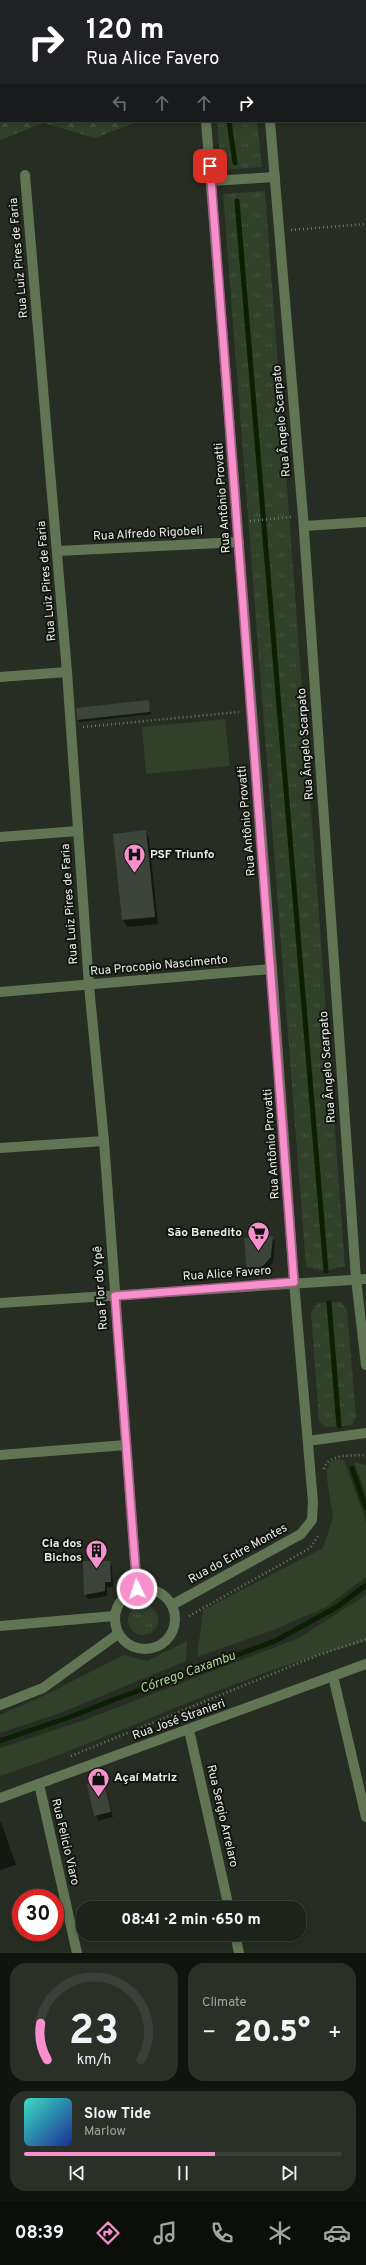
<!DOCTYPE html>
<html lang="en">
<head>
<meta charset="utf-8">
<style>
	:root { --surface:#1d221a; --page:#2a2f27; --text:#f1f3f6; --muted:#a0a4a2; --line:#3b3f39; --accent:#f790cd }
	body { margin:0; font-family:Overpass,sans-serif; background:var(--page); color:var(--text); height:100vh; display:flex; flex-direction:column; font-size:15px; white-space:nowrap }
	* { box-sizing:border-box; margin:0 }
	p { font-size:13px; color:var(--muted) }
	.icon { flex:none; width:22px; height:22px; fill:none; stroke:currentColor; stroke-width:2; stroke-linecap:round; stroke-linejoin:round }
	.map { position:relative; height:1953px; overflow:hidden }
	.sheet { display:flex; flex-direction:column; gap:10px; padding:10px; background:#10130e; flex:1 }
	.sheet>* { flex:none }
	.guide { position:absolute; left:0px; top:0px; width:366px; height:122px; box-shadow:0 2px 6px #0003,0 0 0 1px var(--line); background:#202124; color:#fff; overflow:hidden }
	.speed { position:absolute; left:12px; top:1889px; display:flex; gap:8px; font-size:20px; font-weight:700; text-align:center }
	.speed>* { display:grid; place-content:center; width:52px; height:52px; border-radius:50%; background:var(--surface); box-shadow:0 2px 6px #0003,0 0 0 1px var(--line); line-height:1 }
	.speed .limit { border:6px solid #d22; background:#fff; color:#111 }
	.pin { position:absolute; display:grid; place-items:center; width:34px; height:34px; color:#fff; margin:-17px; border-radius:8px; box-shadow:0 2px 6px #0006 }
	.me { position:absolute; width:44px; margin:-22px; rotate:356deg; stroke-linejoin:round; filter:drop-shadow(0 0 3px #0008) }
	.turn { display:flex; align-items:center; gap:14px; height:84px; padding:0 20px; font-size:18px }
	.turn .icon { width:52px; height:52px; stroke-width:2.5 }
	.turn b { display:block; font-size:28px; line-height:34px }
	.lanes { display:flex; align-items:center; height:38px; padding:0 20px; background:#0003; justify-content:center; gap:20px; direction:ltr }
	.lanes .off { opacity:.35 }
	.big { font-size:30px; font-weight:800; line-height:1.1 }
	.sheet .tile { flex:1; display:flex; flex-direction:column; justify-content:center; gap:6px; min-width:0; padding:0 14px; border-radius:16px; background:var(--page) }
	.sheet .dial { align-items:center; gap:0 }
	.dial svg { height:104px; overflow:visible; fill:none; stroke:var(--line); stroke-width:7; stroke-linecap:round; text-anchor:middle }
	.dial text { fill:var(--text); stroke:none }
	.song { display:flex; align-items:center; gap:12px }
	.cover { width:48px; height:48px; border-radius:6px; background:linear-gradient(135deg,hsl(170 70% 55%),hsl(230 70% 35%)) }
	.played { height:4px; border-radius:2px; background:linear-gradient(90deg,var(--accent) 60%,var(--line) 60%) }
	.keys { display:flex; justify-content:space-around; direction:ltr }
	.heat { display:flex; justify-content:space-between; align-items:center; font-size:22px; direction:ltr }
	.sheet .tiles { flex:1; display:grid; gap:10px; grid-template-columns:1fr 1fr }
	.tile:last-child { grid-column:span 2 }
	.trip { position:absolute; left:76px; top:1901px; width:230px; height:40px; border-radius:16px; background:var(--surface); box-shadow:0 2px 6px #0003,0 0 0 1px var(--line); font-weight:800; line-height:40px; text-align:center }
	.menu { display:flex; height:64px; justify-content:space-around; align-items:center; background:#0c0e0a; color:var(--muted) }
	.menu .icon { width:28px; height:28px }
	.menu .current { color:var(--accent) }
	.menu b { font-size:18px; color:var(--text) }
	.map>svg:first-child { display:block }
	.grass { fill:url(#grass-tufts) }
	.forest { fill:url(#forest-firs) }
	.park { fill:#314029 }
	.shadow { fill:#0007 }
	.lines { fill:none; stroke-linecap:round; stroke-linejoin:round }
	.stream { stroke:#0b2000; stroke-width:5 }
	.building { fill:#3d4439 }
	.path { stroke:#71766d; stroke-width:2.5; stroke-dasharray:1 3; stroke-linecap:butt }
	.minor { stroke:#607554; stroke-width:10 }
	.route-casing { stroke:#a15e85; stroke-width:10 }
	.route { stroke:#f790cd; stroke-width:7 }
	.labels { text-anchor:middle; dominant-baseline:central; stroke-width:4; stroke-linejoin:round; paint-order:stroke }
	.street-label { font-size:12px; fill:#eaeee7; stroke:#121510 }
	.poi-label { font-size:12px; font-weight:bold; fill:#eaeee7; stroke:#121510; text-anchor:start }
	.water-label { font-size:13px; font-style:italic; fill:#add595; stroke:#121510 }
</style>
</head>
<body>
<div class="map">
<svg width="366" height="1953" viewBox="0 0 366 1953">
	<defs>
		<pattern id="grass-tufts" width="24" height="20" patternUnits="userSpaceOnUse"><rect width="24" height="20" fill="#314029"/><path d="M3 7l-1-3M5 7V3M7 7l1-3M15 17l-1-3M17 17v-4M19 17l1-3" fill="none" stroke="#45533e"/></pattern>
		<pattern id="forest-firs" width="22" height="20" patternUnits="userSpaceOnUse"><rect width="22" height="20" fill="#314029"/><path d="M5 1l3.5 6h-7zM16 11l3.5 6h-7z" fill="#45533e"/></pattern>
	</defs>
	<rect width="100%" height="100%" fill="#272d23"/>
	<g class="grass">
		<path d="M217,121H257L262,167L221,170Z"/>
		<path d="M265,191L345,1266L326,1271L306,1267L223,194Z"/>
		<path d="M340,1302L347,1309L356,1417L352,1425L326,1427L319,1422L311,1312L318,1303Z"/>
		<circle cx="143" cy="1620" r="15"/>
	</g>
	<path class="forest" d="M0,0H135L1,1V121H139L95,138L44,123L0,140Z"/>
	<g class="park">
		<path d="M225,719L230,766L146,774L142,727Z"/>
		<path d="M337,1459L344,1460L366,1522V1577L326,1607L276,1629L197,1657L203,1610L323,1548L333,1518L327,1479V1470L330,1462Z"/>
		<path d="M354,1462L366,1465V1493Z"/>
		<path d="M366,1595V1642C239,1673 123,1735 0,1776V1748L84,1720L299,1638Z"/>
		<path d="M187,1641L186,1661L63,1712L0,1733V1715L41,1697L124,1655L147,1661Z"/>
	</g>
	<g class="shadow">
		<path d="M148,701L151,714L79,722L78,720L77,709Z"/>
		<path d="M145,831L149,838L158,924L127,927L123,920Z"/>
		<path d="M272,1237L275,1242L273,1262L265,1272L251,1276L248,1271Z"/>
		<path d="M109,1562L112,1567L113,1587H107V1596L88,1599L85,1594Z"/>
		<path d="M103,1779L113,1817L98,1821L88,1785Z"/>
		<path d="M1,1822L16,1865L0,1870V1823Z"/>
	</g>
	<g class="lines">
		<g class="stream">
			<path d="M229,121L235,163"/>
			<path d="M237,201L326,1271"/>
			<path d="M329,1303L339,1426"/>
			<path d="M352,1468L366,1508"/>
			<path d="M0,1741L70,1717L113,1700L275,1641L337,1607L366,1585"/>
		</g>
	</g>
	<g class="building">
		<path d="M149,700L150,712L77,720L76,708Z"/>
		<path d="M146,830L155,917L122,920L113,834Z"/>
		<path d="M273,1236L271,1257L262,1267L247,1272L244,1238Z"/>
		<path d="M83,1561H110L111,1582H105V1591L84,1595Z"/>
		<path d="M103,1778L111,1812L94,1816L87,1784Z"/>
	</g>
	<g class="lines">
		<g class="path">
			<path d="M291,230L366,224"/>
			<path d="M250,521L291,517"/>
			<path d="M83,727L239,712"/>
			<path d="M324,1469C328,1453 353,1456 366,1455"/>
			<path d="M189,1616L310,1548L318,1536"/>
			<path d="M71,1756L316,1656L366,1639"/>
		</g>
		<g class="minor">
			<path d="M260,1L263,0"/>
			<path d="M270,121L303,516L356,1279L366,1365"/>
			<path d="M25,175L67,672L89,986L104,1141L137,1589"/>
			<path d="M211,181L275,177"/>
			<path d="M304,526L366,522"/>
			<path d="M58,551L239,542"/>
			<path d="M0,677L67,672"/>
			<path d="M0,837L78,831"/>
			<path d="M0,992L272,969"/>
			<path d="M0,1148L104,1141"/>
			<path d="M0,1303L366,1279"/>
			<path d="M308,1441L366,1433"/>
			<path d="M0,1455L126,1445"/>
			<circle cx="145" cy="1619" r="30"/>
			<path d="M172,1605L301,1534L312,1520L313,1502L294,1282L272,969L206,121"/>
			<path d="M0,1626L114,1616"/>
			<path d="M333,1676L366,1817"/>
			<path d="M0,1705L43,1688L118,1634"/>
			<path d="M189,1730L229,1908"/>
			<path d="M39,1784L77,1953"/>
			<path d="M0,1798L366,1664"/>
			<path d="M235,1934L239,1953"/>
		</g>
	</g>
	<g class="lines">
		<defs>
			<path id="route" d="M137,1589L115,1296L294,1282L210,166"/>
		</defs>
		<use href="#route" class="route-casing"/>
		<use href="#route" class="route"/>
	</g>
	<defs>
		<symbol id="hospital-pin" viewBox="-11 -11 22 30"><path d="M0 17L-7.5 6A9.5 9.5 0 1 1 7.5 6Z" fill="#f790cd" stroke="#121510"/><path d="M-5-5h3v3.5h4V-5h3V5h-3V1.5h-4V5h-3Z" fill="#111"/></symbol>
		<symbol id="supermarket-pin" viewBox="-11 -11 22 30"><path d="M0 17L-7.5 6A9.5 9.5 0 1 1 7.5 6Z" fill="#f790cd" stroke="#121510"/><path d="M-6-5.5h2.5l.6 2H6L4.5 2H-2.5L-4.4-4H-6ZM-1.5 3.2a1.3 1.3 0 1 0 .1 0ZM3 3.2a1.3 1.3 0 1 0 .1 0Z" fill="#111"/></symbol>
		<symbol id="building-pin" viewBox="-11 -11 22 30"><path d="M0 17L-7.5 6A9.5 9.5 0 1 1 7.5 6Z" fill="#f790cd" stroke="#121510"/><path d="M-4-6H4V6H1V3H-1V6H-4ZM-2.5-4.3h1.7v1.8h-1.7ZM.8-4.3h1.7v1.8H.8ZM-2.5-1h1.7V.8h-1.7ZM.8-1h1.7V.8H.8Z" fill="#111"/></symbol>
		<symbol id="shop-pin" viewBox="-11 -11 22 30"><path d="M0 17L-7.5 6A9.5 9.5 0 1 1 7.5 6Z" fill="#f790cd" stroke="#121510"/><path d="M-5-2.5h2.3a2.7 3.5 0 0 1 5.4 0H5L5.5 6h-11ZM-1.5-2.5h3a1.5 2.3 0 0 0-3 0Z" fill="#111"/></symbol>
	</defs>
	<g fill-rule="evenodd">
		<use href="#hospital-pin" x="122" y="842" width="25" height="34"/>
		<use href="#supermarket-pin" x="246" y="1220" width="25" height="34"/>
		<use href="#building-pin" x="84" y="1538" width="25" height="34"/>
		<use href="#shop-pin" x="86" y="1766" width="25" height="34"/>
	</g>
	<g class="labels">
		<g class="street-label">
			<text transform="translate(19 258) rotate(-95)">Rua Luiz Pires de Faria</text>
			<text transform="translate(282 421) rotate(-95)">Rua Ângelo Scarpato</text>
			<text transform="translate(223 498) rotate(-94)">Rua Antônio Provatti</text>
			<text transform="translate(148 534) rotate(-3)">Rua Alfredo Rigobeli</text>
			<text transform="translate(47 581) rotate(-95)">Rua Luiz Pires de Faria</text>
			<text transform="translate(306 744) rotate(-94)">Rua Ângelo Scarpato</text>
			<text transform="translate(247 821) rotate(-95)">Rua Antônio Provatti</text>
			<text transform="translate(70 904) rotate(-94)">Rua Luiz Pires de Faria</text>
			<text transform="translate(159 966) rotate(-5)">Rua Procopio Nascimento</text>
			<text transform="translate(328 1067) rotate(-94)">Rua Ângelo Scarpato</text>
			<text transform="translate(272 1144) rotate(-94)">Rua Antônio Provatti</text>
			<text transform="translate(227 1274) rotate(-4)">Rua Alice Favero</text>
			<text transform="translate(101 1288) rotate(-94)">Rua Flor do Ypê</text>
			<text transform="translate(238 1554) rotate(-29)">Rua do Entre Montes</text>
			<text transform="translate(179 1720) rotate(-20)">Rua José Stranieri</text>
			<text transform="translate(222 1816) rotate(77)">Rua Sergio Arrelaro</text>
			<text transform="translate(65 1842) rotate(77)">Rua Felicio Viaro</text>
		</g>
		<g class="poi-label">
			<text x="150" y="855">PSF Triunfo</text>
			<text x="242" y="1233" text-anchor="end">São Benedito</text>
			<text x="82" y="1544" text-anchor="end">Cia dos<tspan x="82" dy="14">Bichos</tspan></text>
			<text x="114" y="1778">Açaí Matriz</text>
		</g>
		<g class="water-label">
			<text transform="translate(188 1673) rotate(-20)">Córrego Caxambu</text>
		</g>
	</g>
</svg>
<div class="speed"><div class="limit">30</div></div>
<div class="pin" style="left:210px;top:166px;background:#d93025"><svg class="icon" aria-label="arrive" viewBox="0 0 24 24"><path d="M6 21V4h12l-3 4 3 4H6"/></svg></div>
<svg class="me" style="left:137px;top:1589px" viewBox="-20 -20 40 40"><circle r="17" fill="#f790cd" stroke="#fff" stroke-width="3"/><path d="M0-11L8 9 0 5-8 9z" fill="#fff"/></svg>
<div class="trip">08:41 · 2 min · 650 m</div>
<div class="guide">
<div class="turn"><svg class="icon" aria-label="right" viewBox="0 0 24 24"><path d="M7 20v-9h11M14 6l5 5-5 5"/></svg><div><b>120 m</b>Rua Alice Favero</div></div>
<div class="lanes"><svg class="icon off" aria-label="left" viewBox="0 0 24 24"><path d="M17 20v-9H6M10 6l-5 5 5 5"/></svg><svg class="icon off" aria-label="ahead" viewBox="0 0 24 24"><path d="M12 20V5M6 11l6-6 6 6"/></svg><svg class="icon off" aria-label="ahead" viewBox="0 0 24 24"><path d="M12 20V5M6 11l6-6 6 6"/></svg><svg class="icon" aria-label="right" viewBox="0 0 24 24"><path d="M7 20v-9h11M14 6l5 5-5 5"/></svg></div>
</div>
</div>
<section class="sheet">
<div class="tiles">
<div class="tile dial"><svg viewBox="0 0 100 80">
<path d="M14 69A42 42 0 1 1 86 69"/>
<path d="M14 69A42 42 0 0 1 9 41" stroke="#f790cd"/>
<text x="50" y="56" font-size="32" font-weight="700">23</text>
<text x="50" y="72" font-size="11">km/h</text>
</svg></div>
<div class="tile"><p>Climate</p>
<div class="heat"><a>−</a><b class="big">20.5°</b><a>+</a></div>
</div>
<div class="tile">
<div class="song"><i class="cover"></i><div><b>Slow Tide</b><p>Marlow</p></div></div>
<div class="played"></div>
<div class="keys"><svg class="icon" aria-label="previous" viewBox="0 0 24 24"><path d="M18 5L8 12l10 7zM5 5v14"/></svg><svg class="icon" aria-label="pause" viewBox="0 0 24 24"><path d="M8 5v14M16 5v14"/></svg><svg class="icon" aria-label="next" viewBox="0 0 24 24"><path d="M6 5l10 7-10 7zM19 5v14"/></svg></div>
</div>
</div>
</section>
<nav class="menu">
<b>08:39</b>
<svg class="icon current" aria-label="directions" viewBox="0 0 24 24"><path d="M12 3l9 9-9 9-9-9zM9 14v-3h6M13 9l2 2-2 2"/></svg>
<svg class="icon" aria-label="music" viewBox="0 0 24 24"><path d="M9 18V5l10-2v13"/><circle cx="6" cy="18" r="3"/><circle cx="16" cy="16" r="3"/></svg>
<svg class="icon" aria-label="phone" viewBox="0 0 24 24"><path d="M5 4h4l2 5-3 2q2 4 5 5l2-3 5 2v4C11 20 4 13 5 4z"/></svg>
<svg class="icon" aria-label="climate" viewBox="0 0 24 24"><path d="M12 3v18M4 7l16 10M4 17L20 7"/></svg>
<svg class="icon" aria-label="car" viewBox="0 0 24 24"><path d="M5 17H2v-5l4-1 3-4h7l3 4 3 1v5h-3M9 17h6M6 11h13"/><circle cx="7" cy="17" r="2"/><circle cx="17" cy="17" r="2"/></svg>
</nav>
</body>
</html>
